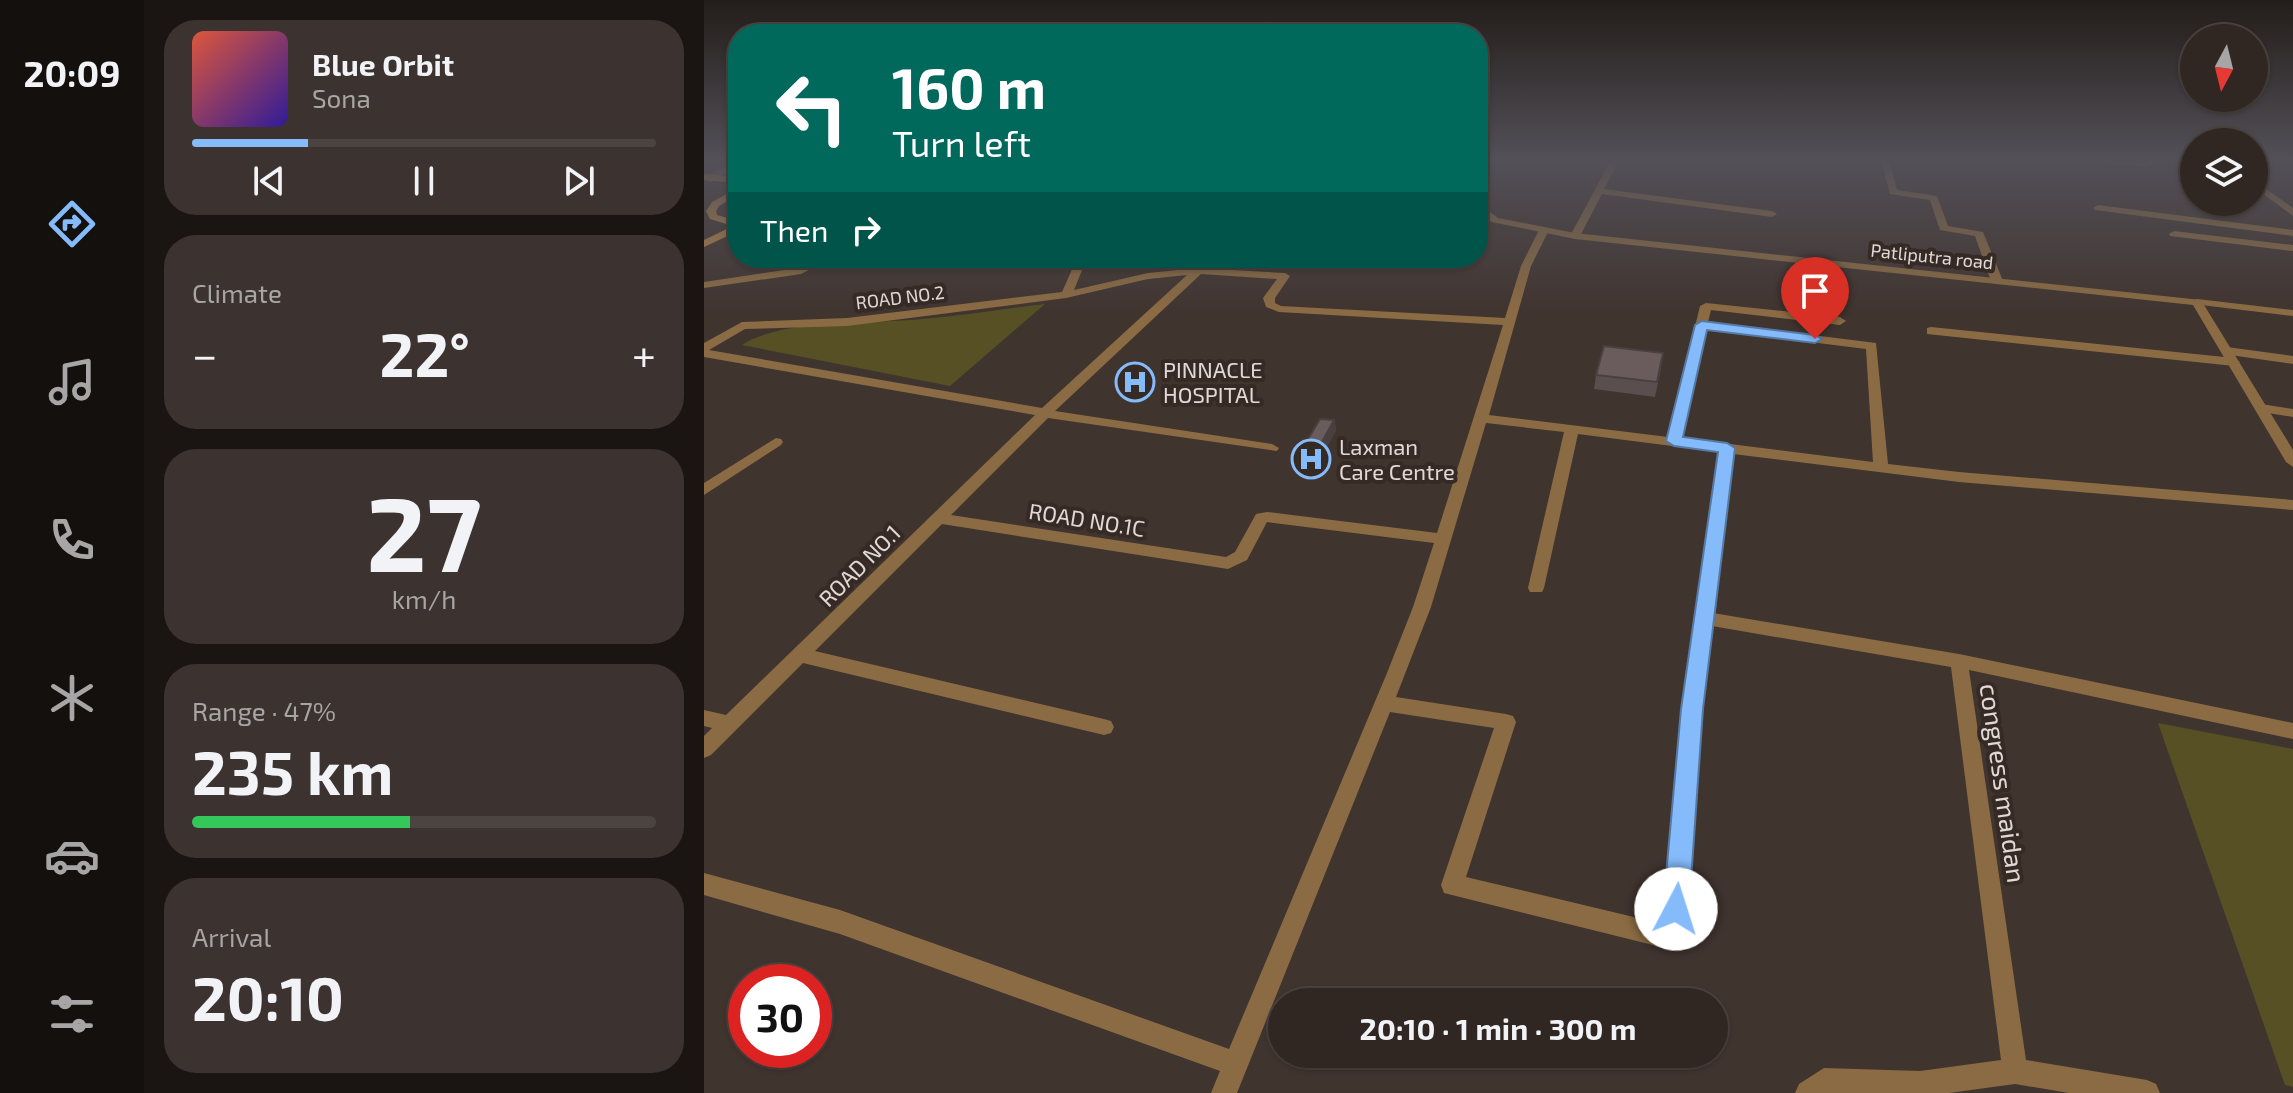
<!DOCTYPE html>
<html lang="en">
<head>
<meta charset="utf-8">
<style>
	:root { --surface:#302723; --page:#3c3330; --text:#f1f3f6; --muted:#a8a5a6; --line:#4b4441; --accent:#85bbfb }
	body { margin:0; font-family:"Exo 2",sans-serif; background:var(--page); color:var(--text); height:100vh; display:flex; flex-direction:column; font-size:30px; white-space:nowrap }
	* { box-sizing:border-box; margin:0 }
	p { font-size:26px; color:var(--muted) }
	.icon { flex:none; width:44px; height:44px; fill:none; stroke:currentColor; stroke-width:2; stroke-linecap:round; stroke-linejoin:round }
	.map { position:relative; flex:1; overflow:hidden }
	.sheet { display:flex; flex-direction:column; gap:20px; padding:20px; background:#1a1513; width:560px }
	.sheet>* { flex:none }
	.top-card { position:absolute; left:24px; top:24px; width:760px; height:244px; border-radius:32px; box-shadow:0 2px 6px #0004,0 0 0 2px var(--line); background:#00695c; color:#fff; overflow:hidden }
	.needle { width:52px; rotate:187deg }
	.controls { position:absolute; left:1476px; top:24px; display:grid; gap:16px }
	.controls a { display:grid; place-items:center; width:88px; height:88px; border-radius:50%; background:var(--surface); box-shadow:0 2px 6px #0004,0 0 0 2px var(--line); font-size:40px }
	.speed { position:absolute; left:24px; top:964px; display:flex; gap:16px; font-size:40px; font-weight:700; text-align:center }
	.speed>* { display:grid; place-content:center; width:104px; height:104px; border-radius:50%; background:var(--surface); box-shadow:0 2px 6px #0004,0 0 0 2px var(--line); line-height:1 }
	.speed .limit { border:12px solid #d22; background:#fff; color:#111 }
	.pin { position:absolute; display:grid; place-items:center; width:68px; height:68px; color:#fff; margin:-82px -34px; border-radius:50% 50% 50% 0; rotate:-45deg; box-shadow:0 0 8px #0007 }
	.pin .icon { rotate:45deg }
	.me { position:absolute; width:88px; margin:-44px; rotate:5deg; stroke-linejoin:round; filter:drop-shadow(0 0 6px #0008) }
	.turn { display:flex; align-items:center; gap:28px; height:168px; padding:0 32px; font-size:36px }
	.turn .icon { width:104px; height:104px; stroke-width:2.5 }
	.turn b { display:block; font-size:56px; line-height:68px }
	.then { display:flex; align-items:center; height:76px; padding:0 32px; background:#0003; gap:16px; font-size:30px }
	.big { font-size:60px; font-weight:700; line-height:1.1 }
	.sheet .card { flex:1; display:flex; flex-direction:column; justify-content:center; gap:12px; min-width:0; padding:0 28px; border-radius:32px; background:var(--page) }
	.sheet .dial { align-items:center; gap:0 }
	.dial b { font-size:104px; line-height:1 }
	.song { display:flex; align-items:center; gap:24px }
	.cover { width:96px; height:96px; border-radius:12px; background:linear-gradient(135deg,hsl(10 70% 55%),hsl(250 70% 35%)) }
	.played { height:8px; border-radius:4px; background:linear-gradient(90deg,var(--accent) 25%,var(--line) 25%) }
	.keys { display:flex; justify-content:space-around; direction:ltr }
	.heat { display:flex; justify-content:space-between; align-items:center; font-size:44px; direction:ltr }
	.charge { height:12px; border-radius:6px; background:linear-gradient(90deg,#34c759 47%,var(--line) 0) }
	.trip { position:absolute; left:564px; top:988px; width:460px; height:80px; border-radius:40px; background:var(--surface); box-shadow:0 2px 6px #0004,0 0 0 2px var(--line); font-weight:700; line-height:80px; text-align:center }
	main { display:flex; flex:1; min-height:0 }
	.tab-bar { display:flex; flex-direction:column; width:144px; justify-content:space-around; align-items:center; background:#13100e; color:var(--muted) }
	.tab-bar .icon { width:56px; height:56px }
	.tab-bar .selected { color:var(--accent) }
	.tab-bar b { font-size:36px; color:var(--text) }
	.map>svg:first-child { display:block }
	.green { fill:#565024 }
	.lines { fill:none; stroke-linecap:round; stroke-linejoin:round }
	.service { stroke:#8b6b43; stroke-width:7 }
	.minor { fill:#8b6b43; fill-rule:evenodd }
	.tertiary { fill:#8b6b43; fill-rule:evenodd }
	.secondary { fill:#b98745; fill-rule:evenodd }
	.wall { fill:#5b4e4f }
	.shaded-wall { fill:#4a4040 }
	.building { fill:#6a5b5c; stroke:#4a4040; stroke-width:2 }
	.route { fill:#85bbfb; stroke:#567aa3; stroke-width:2 }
	.labels { text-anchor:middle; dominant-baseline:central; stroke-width:8; stroke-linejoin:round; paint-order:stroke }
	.far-street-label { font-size:18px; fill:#e1d9d6; stroke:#362a25 }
	.poi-label { font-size:22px; fill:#e1d9d6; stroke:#362a25; text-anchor:start }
	.street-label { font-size:22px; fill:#e1d9d6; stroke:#362a25 }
	.near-street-label { font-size:26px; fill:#e1d9d6; stroke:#362a25 }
</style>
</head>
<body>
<main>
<nav class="tab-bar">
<b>20:09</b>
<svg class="icon selected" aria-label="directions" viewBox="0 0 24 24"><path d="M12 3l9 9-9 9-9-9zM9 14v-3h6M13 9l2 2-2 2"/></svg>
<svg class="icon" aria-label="music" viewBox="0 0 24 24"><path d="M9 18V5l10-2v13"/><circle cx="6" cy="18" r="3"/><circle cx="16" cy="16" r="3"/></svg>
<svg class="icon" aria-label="phone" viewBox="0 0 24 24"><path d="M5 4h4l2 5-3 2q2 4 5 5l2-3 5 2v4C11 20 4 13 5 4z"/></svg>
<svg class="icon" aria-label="climate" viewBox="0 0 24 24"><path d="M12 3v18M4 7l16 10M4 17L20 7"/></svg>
<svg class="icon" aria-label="car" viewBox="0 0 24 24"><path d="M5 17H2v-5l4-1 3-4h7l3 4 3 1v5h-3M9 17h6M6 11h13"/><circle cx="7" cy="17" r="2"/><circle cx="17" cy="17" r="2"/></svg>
<svg class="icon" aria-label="filters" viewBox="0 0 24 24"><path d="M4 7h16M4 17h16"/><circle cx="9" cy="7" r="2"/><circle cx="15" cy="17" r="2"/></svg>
</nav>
<section class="sheet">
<div class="card">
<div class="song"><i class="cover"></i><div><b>Blue Orbit</b><p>Sona</p></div></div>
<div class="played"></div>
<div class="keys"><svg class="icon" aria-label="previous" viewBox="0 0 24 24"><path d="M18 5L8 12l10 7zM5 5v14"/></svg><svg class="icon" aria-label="pause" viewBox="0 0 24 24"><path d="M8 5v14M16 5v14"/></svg><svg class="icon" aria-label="next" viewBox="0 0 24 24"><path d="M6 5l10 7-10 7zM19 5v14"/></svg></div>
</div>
<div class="card"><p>Climate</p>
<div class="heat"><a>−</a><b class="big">22°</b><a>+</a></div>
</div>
<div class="card dial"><b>27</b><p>km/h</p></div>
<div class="card"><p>Range · 47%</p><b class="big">235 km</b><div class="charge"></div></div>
<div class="card"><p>Arrival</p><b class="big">20:10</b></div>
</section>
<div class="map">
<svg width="1589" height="1093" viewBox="0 0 1589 1093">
	<rect width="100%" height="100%" fill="#40342f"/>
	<g class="green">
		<path d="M341,304L246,386L38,345C79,318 169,324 219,319C260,315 301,309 341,304Z"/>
		<path d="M1454,723L1589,749V1087L1581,1085Z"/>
	</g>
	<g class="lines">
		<path class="service" d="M6,178L34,164"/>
		<g class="minor">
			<path d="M907,160H915L900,189L1068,211L1073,214L1068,217L898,194L876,236L867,238L866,236Z"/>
			<path d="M1177,160H1185L1193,190L1233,196L1244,226L1279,232L1299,281L1297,283L1287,281L1271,236L1236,230L1226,200L1186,194Z"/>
			<path d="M1388,160H1452L1453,163L1442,167L1392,163Z"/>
			<path d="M1550,180L1589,208V216L1550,187Z"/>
			<path d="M1394,205L1589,230V236L1391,210L1389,208Z"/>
			<path d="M836,228L845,230L827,266L785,415L964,437L996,306L1002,303L1136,317L1142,321L1136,325L1007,310L1004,322L1172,343L1184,464L1255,472L1589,500V510L1255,482L1029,454L1009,613L1255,654L1589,723V739L1265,670L1322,1060L1443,1080L1452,1084L1456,1093H1365L1311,1084L1245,1093H1091L1095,1084L1120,1068L1216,1071L1297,1060L1247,667L1008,626L998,709L981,938L977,946L969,950L740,893L737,885L790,728L686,712L533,1093H507L516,1071L136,934L0,895V873L136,910L525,1049L683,673L709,607L730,543L563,522L543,560L524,569L238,524L111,651L400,719L407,721L410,727L407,733L400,735L99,663L7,755L0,758V736L8,728L0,726V710L22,715L331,415L0,357V343L38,322L143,318L358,292L373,258H383L370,290L444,273L494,268L581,273L586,276L571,298V303L577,306L801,318L817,266ZM497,274L573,279L559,298L562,307L575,312L799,325L733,533L563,512L552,514L531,552L522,557L247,515L344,418L573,451L575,448L568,444L351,411ZM483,275L338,408L5,350L41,329L143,326L362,298L444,279ZM1002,329L1162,349L1169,462L978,438ZM782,423L860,432L824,588L826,592H838L840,588L874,434L1015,452L978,709L959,924L762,877L812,722L809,716L802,714L692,697L727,607Z"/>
			<path d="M1470,231L1589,245V251L1466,236L1465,234Z"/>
			<path d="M115,258H128L97,274L0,288V282L94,268Z"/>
			<path d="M1493,299L1589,310V316L1489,304V300Z"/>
			<path d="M1227,327L1530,358L1536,362L1530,366L1223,334V328Z"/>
			<path d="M1523,347L1589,356V364L1519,354L1517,351Z"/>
			<path d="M1557,404L1589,409V417L1552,411V405Z"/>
			<path d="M72,438L77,439L79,442L77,445L0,495V483Z"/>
		</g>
		<path class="tertiary" d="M774,203L794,218L871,233L1497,300L1589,450V467L1582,462L1489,305L871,239L788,222L774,211Z"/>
		<g class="secondary">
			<path d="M0,174L34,177V183L0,180Z"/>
			<path d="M34,188V195L15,206L12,211L13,215L34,221V231L0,247V240L29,226L6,219L2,211L8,202Z"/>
		</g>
	</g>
	<g class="wall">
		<path d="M957,368L951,397L890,389L892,375Z"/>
		<path d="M630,420L632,430L614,464L599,461L597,451Z"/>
	</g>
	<path class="shaded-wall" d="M630,420L632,430L614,464L612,453Z"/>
	<g class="building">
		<path d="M900,346L959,353L953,382L892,375Z"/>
		<path d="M616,419L630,420L612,453L597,451Z"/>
	</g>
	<linearGradient id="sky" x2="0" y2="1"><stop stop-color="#231d1a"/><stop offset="0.51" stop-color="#535058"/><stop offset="1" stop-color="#535058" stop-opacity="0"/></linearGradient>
	<rect width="1589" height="313" fill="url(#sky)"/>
	<path class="route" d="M998,321L1111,335L1118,339L1111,343L1003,330L979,437L1023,443L1031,448L999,709L985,909L981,918L972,922L962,918L959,909L977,709L1014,452L970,446L962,441L991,325Z"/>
	<defs>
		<symbol id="hospital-ring" viewBox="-11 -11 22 22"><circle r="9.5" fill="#362a25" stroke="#85bbfb" stroke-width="1.5"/><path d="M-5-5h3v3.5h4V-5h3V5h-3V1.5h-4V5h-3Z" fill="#85bbfb"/></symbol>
	</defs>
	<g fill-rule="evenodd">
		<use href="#hospital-ring" x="409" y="360" width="44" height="44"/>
		<use href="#hospital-ring" x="585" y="437" width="44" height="44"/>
	</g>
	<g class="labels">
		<g class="far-street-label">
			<text transform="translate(1228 256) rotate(6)">Patliputra road</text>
			<text transform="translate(196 297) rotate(-7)">ROAD NO.2</text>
		</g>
		<g class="poi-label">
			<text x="459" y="369">PINNACLE<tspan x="459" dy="25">HOSPITAL</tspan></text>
			<text x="635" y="446">Laxman<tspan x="635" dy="25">Care Centre</tspan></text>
		</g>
		<g class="street-label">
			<text transform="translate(383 519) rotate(9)">ROAD NO.1C</text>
			<text transform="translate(155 565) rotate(-45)">ROAD NO.1</text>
		</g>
		<g class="near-street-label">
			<text transform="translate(1300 783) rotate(82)">congress maidan</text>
		</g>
	</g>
</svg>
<div class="controls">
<a><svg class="needle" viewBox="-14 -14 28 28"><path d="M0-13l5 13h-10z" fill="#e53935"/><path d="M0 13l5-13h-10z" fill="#a8a5a6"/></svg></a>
<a><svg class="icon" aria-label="layers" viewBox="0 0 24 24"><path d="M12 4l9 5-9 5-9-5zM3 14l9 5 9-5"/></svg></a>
</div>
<div class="speed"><div class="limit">30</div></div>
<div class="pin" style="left:1111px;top:339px;background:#d93025"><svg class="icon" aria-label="arrive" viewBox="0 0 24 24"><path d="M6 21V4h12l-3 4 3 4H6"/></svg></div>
<svg class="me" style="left:972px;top:909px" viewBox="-20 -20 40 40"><circle r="19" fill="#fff"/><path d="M0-13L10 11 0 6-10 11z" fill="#85bbfb"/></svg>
<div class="trip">20:10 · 1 min · 300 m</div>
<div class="top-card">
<div class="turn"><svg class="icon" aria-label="left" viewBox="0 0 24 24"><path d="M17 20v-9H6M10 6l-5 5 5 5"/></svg><div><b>160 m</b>Turn left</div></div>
<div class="then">Then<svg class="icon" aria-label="right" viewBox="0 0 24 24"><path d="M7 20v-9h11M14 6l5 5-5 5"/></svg></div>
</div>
</div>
</main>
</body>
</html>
